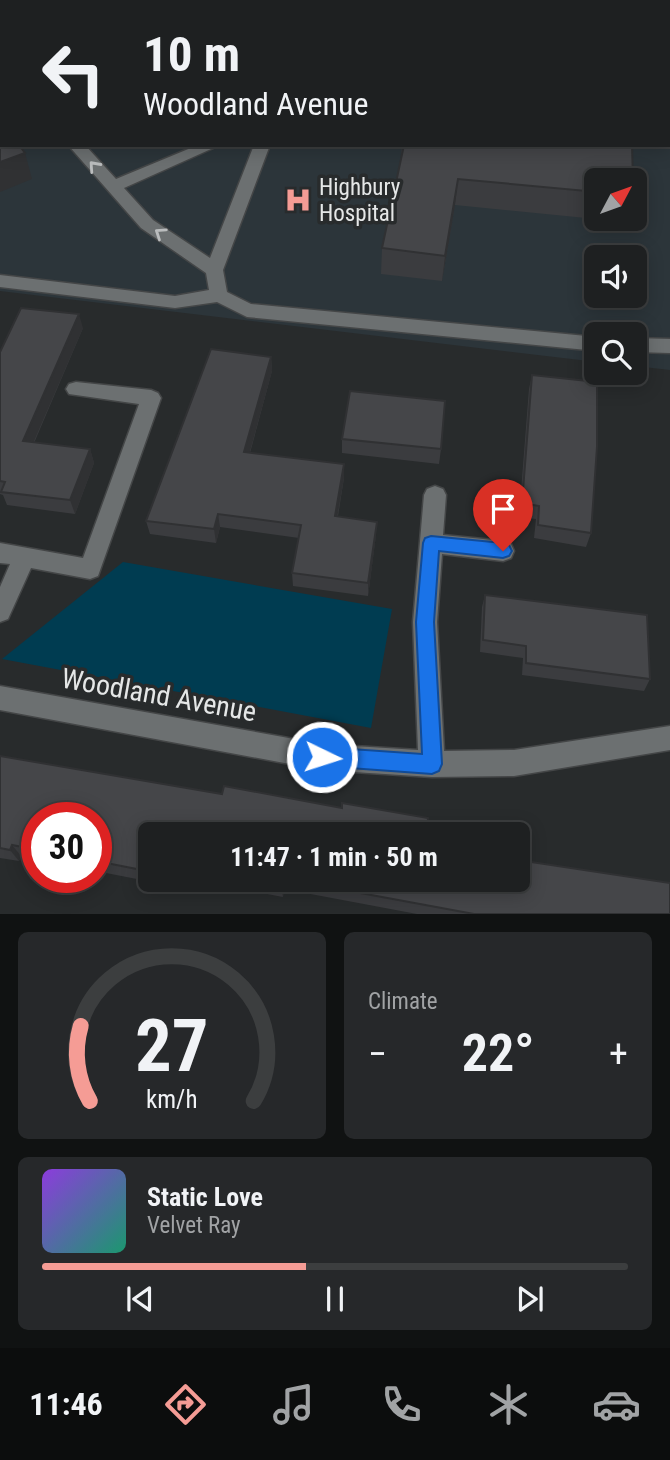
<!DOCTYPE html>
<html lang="en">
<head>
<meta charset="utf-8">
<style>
	:root { --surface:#1e2021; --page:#26282a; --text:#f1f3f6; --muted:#a1a3a5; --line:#3c3e3f; --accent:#f59c95 }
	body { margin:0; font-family:"Roboto Condensed",sans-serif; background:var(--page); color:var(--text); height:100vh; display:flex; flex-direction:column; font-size:26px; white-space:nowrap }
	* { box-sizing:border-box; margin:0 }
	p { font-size:23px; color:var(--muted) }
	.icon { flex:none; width:38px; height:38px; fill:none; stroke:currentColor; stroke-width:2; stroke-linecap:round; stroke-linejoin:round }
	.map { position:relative; height:914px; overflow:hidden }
	.sheet { display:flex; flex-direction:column; gap:18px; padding:18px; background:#101212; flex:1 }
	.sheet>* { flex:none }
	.hud { position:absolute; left:0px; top:0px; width:670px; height:147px; box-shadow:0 4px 18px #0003,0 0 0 2px var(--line); background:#1e2021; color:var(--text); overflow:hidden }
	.needle { width:46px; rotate:49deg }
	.fabs { position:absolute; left:584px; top:168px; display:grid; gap:14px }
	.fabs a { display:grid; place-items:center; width:63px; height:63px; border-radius:10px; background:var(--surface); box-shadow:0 4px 18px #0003,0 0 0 2px var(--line); font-size:35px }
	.speed { position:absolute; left:21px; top:802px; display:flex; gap:14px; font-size:35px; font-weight:700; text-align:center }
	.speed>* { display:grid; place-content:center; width:91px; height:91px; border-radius:50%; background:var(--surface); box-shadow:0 4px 18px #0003,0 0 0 2px var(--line); line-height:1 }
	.speed .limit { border:10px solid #d22; background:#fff; color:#111 }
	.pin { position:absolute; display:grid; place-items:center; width:60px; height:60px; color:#fff; margin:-72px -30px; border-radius:50% 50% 50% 0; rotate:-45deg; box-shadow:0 0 7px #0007 }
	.pin .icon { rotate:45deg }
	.me { position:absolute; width:77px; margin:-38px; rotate:94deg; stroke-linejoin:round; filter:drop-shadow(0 0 5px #0008) }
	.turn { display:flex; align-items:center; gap:24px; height:147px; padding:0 28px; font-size:32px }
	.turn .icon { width:91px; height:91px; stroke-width:2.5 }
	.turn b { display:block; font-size:49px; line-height:60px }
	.big { font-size:52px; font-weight:700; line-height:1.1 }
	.sheet .tile { flex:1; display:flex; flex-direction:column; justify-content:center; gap:10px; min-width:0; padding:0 24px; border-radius:10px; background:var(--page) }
	.sheet .dial { align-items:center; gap:0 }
	.dial svg { height:182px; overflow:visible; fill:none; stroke:var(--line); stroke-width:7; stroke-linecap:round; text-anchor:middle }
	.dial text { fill:var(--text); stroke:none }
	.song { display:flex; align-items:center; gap:21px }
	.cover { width:84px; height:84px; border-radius:10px; background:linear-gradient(135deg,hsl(270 70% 55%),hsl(160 70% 35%)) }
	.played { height:7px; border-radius:4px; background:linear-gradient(90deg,var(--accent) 45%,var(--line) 45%) }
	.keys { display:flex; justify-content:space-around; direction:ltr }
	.heat { display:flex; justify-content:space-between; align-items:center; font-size:38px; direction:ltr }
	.sheet .tiles { flex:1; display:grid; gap:18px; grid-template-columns:1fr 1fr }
	.tile:last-child { grid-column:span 2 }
	.trip { position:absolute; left:138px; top:822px; width:392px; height:70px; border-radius:10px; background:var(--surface); box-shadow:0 4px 18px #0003,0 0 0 2px var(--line); font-weight:700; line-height:70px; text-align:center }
	.dock { display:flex; height:112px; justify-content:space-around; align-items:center; background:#0c0d0d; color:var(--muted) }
	.dock .icon { width:49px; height:49px }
	.dock .current { color:var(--accent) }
	.dock b { font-size:32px; color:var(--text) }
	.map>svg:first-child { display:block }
	.built { fill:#2c353a; fill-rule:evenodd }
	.green { fill:#003c51 }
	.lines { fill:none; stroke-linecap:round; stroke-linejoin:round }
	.minor-casing { stroke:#444647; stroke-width:3 }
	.minor { fill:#6c7071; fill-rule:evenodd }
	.wall { fill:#3b3c3f }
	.shaded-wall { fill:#303133 }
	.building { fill:#454649; stroke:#303133; stroke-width:2 }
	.oneway { stroke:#bbbdbe }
	.route { fill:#1a73e8; stroke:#114b97; stroke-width:2 }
	.labels { text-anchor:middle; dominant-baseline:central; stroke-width:7; stroke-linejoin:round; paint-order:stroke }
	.poi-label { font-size:23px; fill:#e5e7e7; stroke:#282b2c; text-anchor:start }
	.near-street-label { font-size:28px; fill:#e5e7e7; stroke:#282b2c }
</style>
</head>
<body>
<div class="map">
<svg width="670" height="914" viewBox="0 0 670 914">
	<rect width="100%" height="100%" fill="#282b2c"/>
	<path class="built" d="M0,0H670V370L635,366V334H597V362L0,291ZM2,2H668V145H2ZM597,180H635V219H597ZM597,257H635V296H597Z"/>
	<path class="green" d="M123,562L392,609L371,728L2,659Z"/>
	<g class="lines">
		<defs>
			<g id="minor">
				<path d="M31,0H49L29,2Z"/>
				<path d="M126,0H144L124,2Z"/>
				<path d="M274,0H288L273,2Z"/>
				<path d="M311,0H325L310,2Z"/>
				<rect x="0" y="9" width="2" height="8"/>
				<path d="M0,40H2L0,49Z"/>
				<rect x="0" y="58" width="2" height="10"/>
				<path d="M68,145H85L116,179L198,145H220L124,188L153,220L210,258L254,145H270L223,270L227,292L251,304L597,337V351L247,317L217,302L175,308L0,287V275L175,296L209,290L206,273L141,228Z"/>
				<path d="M635,338L670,339V353L635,352Z"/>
				<path d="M76,382L151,390L158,393L161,398L98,576L90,579L31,568L8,619L0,622V587L10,564L0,563V543L83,558L139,404L69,394L66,389L69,384Z"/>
				<path d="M435,486L443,489L446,495L443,535L503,541L511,544L514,551L511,558L503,561L442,554L437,622L444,751L514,750L670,726V750L514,776L432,777L322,770L0,710V686L322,744L418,750L413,622L424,495L427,489Z"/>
			</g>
		</defs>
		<use href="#minor" class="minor-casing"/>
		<use href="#minor" class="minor"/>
	</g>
	<g class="wall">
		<path d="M433,0H670V131H668V2H441Z"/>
		<path d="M402,145H632L597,180V219H627L626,222L455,205L442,281L381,274L382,248L401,157Z"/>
		<path d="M83,328L34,443L90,449L94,463L75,514L7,505L3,495L0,494V352Z"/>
		<path d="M271,357L272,371L250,453L344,478L338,516L376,535L368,596L293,586L292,573L299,538L220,527L216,543L150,534L146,521Z"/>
		<path d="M532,375L591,533L586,547L534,538L536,519L519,517L529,389Z"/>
		<path d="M342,439L441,449L439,464L342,453Z"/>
		<path d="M485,595L650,679L644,691L522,675L523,658L480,652L482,607Z"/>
		<path d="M0,756L222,794L428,818L150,835V880H153L152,882L96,871V817H37V859L21,856L19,861L0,858Z"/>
		<path d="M192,880H518L670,914H417L284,889L283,897Z"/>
	</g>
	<g class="shaded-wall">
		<path d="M25,153L32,179L0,192V162Z"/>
		<path d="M458,179L455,205L442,281L445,256Z"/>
		<path d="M79,314L83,328L28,455L23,441Z"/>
		<path d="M271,357L272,371L246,466L244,452Z"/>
		<path d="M90,449L94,463L75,514L70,500Z"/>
		<path d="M344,464V478L335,530V516Z"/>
		<path d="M218,514L220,527L216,543L214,529Z"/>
		<path d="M377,522L376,535L368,596V583Z"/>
		<path d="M12,845L21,856L19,861L10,850Z"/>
		<path d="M149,862L150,865V879L147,871Z"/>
		<path d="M283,880L284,889L283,897L281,887Z"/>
	</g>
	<g class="building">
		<path d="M472,0H670V103H668V2H472Z"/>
		<path d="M0,121L2,124V145H19L25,153L0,162Z"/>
		<path d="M404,145H632L633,180H597V192L458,179L445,256L382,248Z"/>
		<path d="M21,308L79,314L23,441L90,449L70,500L1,492L5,482L0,481V352Z"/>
		<path d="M211,349L271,357L244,452L344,464L335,516L377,522L368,583L292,573L301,525L218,514L214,529L146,521Z"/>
		<path d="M532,375L597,382V447L591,533L538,525L539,506L522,503Z"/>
		<path d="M350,391L445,401L441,449L342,439Z"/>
		<path d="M485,595L647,615L650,679L526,663V646L483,640Z"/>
		<path d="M0,756L222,794L224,786L342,808V803L428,818L427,833L436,835H150V863L149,862L147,871L96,861V817H37V850L12,845L10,850L0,848Z"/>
		<path d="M518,860L670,883V914H474L290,880H518Z"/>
		<path d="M245,880H283L281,887Z"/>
	</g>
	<defs><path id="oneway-chevron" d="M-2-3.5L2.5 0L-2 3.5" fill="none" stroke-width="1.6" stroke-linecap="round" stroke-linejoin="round" transform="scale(1.75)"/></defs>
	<g class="oneway">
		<use href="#oneway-chevron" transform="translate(94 166) rotate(-132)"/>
		<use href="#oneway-chevron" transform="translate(160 233) rotate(-146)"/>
	</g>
	<path class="route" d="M431,536L503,543L509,545L512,551L509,556L503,558L439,551L434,622L442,764L439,771L432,774L322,766L315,764L312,757L315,750L322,747L422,754L416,622L423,543L425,538Z"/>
	<defs>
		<symbol id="hospital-bare" viewBox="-9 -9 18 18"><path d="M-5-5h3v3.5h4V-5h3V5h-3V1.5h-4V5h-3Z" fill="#f59c95" stroke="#282b2c" stroke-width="2.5" paint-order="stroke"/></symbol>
	</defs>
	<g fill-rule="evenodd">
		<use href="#hospital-bare" x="279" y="181" width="38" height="38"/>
	</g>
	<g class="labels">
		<g class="poi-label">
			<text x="319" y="187">Highbury<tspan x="319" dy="26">Hospital</tspan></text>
		</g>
		<g class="near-street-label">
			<text transform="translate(159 695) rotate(10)">Woodland Avenue</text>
		</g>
	</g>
</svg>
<div class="fabs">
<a><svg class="needle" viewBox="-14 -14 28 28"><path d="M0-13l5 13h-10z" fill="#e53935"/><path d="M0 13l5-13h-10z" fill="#a1a3a5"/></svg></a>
<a><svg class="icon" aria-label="sound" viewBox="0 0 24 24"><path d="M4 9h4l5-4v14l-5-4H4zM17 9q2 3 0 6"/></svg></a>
<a><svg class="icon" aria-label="search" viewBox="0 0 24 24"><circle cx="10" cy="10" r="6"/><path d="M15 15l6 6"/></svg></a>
</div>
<div class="speed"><div class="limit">30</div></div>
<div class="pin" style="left:503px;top:551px;background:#d93025"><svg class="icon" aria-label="arrive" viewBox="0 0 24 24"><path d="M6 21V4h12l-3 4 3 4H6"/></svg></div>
<svg class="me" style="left:322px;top:757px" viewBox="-20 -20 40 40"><circle r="17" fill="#1a73e8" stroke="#fff" stroke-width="3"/><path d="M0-11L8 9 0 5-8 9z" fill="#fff"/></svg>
<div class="trip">11:47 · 1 min · 50 m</div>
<div class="hud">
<div class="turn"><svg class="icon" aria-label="left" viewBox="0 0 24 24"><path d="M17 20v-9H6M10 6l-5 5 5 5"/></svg><div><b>10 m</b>Woodland Avenue</div></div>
</div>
</div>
<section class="sheet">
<div class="tiles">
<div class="tile dial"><svg viewBox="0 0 100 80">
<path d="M14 69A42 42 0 1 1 86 69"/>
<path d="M14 69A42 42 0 0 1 10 36" stroke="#f59c95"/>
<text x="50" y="56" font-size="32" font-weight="700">27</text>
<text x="50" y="72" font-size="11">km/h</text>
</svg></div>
<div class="tile"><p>Climate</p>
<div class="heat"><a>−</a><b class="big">22°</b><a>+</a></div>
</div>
<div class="tile">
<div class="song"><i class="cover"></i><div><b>Static Love</b><p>Velvet Ray</p></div></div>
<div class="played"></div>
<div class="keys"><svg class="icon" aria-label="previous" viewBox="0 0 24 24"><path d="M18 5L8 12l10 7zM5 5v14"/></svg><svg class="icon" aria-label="pause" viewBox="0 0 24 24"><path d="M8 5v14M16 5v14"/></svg><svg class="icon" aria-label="next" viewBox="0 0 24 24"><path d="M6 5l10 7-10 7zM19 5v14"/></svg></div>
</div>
</div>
</section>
<nav class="dock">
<b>11:46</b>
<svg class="icon current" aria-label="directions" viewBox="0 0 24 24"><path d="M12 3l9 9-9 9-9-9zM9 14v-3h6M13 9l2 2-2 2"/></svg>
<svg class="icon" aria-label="music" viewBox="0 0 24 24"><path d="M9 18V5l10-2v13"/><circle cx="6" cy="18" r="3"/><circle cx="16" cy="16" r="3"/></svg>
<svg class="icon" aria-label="phone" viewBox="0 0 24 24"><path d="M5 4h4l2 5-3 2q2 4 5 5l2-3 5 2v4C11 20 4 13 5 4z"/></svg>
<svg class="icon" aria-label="climate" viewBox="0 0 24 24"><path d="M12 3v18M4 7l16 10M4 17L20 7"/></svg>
<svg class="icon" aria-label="car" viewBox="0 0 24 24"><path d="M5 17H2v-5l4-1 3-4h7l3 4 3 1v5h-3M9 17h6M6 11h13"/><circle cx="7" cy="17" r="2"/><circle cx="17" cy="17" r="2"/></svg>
</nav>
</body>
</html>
